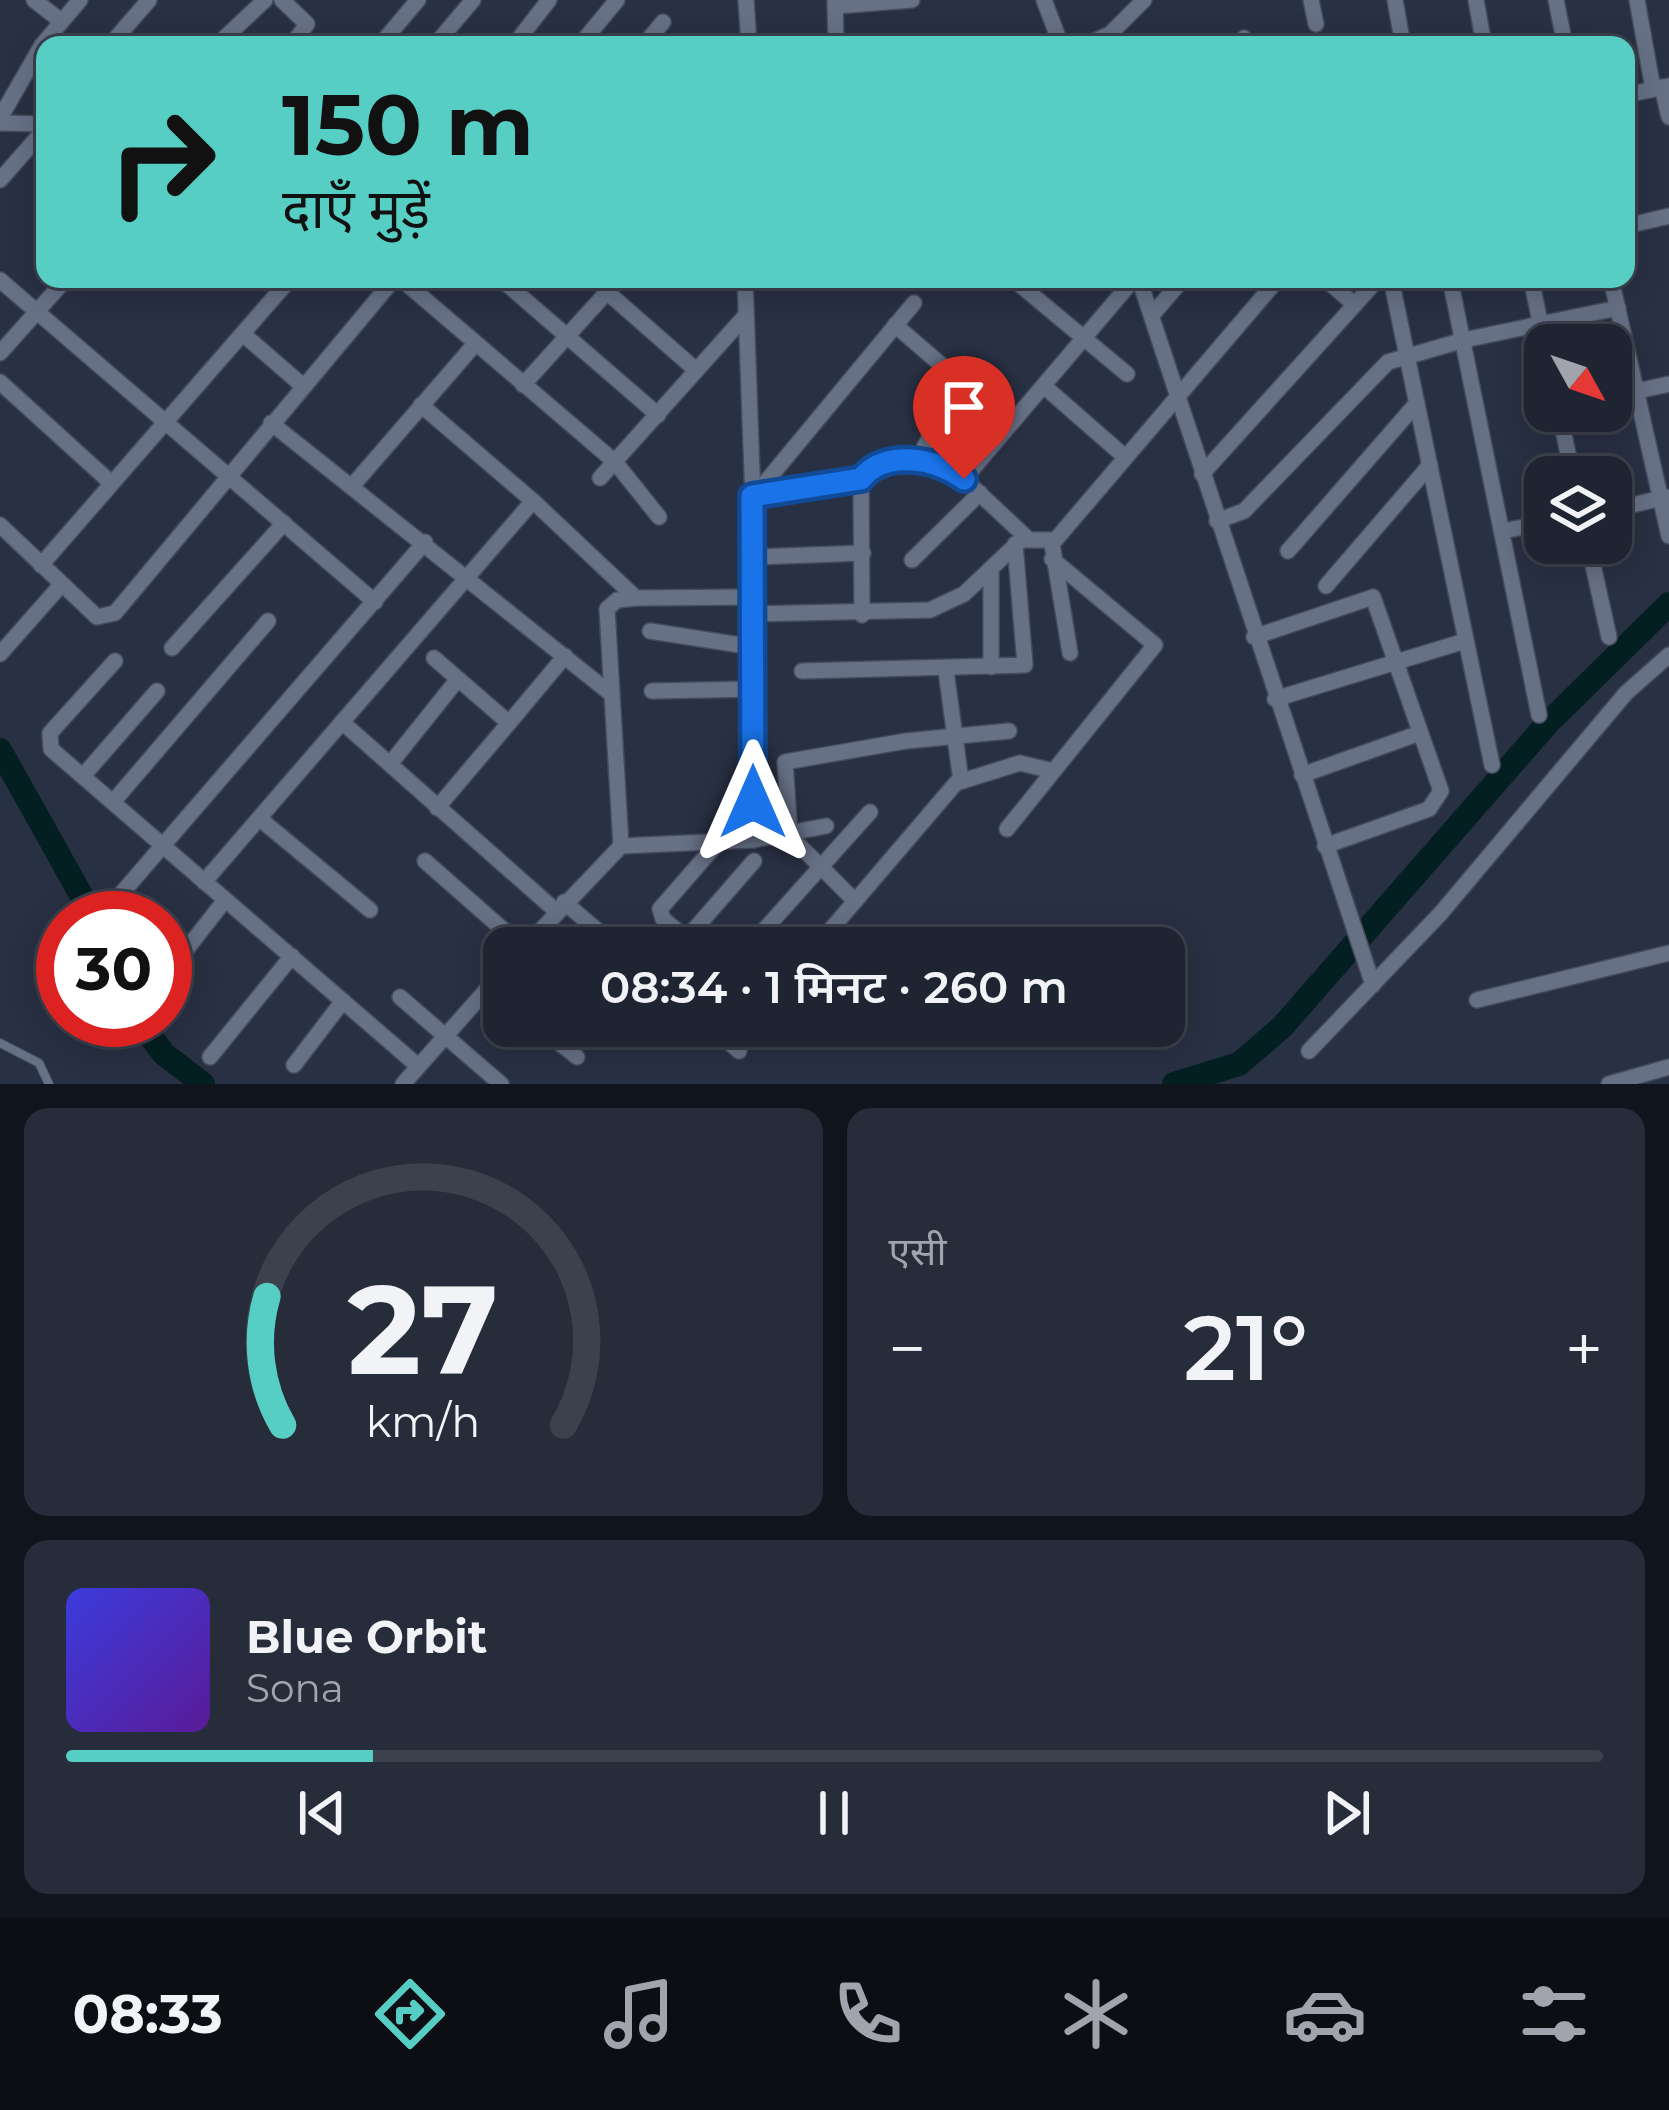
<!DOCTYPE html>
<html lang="hi">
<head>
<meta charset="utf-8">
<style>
	:root { --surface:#1e2432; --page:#262c3a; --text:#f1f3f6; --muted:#a1a4ac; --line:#3c414d; --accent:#56cec3 }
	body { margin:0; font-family:Montserrat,"Noto Sans Devanagari",sans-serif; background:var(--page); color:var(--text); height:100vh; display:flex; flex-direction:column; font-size:45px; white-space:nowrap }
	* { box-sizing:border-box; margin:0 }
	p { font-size:39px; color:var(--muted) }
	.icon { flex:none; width:66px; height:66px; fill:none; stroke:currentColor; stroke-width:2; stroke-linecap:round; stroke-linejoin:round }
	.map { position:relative; height:1084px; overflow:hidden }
	.details { display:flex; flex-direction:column; gap:24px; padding:24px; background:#10141c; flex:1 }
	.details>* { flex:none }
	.hud { position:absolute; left:36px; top:36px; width:1599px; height:252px; border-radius:24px; box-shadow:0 6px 30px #0003,0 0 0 3px var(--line); background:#56cec3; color:#111; overflow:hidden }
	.needle { width:78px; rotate:130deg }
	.fabs { position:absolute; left:1524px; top:324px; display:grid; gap:24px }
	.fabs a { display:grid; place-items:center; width:108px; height:108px; border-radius:24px; background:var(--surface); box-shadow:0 6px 30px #0003,0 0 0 3px var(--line); font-size:60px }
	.speed { position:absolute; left:36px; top:891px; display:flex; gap:24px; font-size:60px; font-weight:700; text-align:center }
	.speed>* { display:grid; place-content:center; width:156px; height:156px; border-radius:50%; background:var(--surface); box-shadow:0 6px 30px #0003,0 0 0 3px var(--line); line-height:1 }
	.speed .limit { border:18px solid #d22; background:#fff; color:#111 }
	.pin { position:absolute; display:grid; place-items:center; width:102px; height:102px; color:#fff; margin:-123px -51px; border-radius:50% 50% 50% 0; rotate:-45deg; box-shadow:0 0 12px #0007 }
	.pin .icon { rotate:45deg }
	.me { position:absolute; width:132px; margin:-66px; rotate:0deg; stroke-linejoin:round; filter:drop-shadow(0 0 9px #0008) }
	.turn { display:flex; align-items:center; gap:42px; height:252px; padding:0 48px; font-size:54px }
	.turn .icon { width:156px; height:156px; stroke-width:2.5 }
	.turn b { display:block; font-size:84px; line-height:102px }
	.big { font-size:90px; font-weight:600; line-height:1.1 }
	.details .card { flex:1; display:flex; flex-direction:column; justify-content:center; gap:18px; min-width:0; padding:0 42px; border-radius:24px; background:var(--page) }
	.details .dial { align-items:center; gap:0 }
	.dial svg { height:312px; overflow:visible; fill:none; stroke:var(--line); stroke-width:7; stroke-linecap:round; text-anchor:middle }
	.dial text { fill:var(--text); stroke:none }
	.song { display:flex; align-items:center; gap:36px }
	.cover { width:144px; height:144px; border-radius:18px; background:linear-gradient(135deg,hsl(240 70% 55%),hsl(270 70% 35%)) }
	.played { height:12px; border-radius:6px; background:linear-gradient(90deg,var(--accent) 20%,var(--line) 20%) }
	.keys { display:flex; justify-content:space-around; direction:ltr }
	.heat { display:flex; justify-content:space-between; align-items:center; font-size:66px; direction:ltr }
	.details .tiles { flex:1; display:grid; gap:24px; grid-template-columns:1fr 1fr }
	.card:last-child { grid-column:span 2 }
	.trip { position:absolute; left:483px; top:927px; width:702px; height:120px; border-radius:24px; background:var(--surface); box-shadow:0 6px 30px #0003,0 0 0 3px var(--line); font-weight:600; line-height:120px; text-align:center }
	.tabs { display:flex; height:192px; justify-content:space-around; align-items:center; background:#0c0e14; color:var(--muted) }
	.tabs .icon { width:84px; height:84px }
	.tabs .active { color:var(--accent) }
	.tabs b { font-size:54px; color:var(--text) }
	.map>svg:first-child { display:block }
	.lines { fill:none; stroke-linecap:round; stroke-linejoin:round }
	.river { stroke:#041f21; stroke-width:24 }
	.service-casing { stroke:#454b5b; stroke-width:10 }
	.minor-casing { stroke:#454b5b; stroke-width:18 }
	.service { stroke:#677186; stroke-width:8 }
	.minor { stroke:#677186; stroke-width:15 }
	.route-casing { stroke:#114b97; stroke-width:30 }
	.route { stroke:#1a73e8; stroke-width:21 }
</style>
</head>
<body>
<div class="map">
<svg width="1669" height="1084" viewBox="0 0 1669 1084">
	<rect width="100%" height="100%" fill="#283043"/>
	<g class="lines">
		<g class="river">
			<path d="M0,750L94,918"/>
			<path d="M138,1020L164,1054L203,1084"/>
			<path d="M1174,1084L1239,1064L1282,1027L1547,724L1669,604"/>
		</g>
		<defs>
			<path id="service" d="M0,1043L39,1063L49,1084"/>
			<g id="minor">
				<path d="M34,0L61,21"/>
				<path d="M282,0L307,24L292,45"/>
				<path d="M746,0L749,45"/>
				<path d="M835,0L836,45"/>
				<path d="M1044,0L1061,45"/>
				<path d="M1311,0L1316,24"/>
				<path d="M1395,0L1403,45"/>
				<path d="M1476,0L1484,45"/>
				<path d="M1556,0L1565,45"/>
				<path d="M1637,0L1653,89"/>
				<path d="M836,6L912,0"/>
				<path d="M1244,38L1245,45"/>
				<path d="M110,45L149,0"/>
				<path d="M217,45L265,0"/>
				<path d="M380,45L418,0"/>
				<path d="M435,45L473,0"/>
				<path d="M514,45L549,0"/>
				<path d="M580,45L617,0"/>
				<path d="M644,45L663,22"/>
				<path d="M1086,45L1110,34L1144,0"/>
				<path d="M1662,87L1669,117"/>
				<path d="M1626,95L1669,86"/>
				<path d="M0,118L42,45L80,0"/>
				<path d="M0,123L45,124"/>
				<path d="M0,180L45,129"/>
				<path d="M1626,226L1669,216"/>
				<path d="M401,279L615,462L659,517"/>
				<path d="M501,279L658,415"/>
				<path d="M745,279L755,557L753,840"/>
				<path d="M899,279V280"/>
				<path d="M1013,279L1127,374"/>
				<path d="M1139,279L1373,985"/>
				<path d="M1325,279L1354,304"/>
				<path d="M1391,279L1492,765"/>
				<path d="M1450,279L1539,715"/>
				<path d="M1531,279L1545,345"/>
				<path d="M1611,279L1669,536"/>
				<path d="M0,280L375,602"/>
				<path d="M1152,315L1183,279"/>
				<path d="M895,325L960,381L918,459"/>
				<path d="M243,334L303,386"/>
				<path d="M0,353L66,279"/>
				<path d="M0,382L109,481"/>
				<path d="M523,385L607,292L696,370"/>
				<path d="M1045,387L1125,457"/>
				<path d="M1637,391L1669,384"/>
				<path d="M1559,411L1573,477"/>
				<path d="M271,423L610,693"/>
				<path d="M1202,474L1378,279"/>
				<path d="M600,478L746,315"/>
				<path d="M964,479L1134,279"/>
				<path d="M353,485L475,344"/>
				<path d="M755,495L914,303"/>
				<path d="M752,496L861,479"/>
				<path d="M533,501L636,598"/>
				<path d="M1611,510L1666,497"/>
				<path d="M1217,521L1244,511L1388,362L1464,340L1618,308"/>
				<path d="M0,525L97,617L115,613L394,279"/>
				<path d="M1502,531L1545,523"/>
				<path d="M1588,543L1609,637"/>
				<path d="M1288,551L1417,403"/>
				<path d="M755,557L863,553"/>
				<path d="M912,560L980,493"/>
				<path d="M41,565L290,279"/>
				<path d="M991,570V667"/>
				<path d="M1326,586L1430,465"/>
				<path d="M753,614L930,610L964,594L1021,540H1054"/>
				<path d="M862,615L861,479L869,470L934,459L964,479L1026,537"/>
				<path d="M650,631L753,647"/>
				<path d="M1254,637L1373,597L1441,791L1429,809L1325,846"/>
				<path d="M172,648L284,523"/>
				<path d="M1070,653L1052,544L1278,279"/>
				<path d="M0,654L61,585"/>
				<path d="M434,658L509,723L565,656"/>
				<path d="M115,661L50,733L51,749L418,1066"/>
				<path d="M802,671L1025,665L1015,544"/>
				<path d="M946,671L961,781"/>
				<path d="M652,691L753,689"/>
				<path d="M1275,699L1465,641"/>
				<path d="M342,722L556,911"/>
				<path d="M390,764L458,679"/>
				<path d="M1302,775L1420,733"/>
				<path d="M83,776L157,691"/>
				<path d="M113,802L268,621"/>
				<path d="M437,808L509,723"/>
				<path d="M260,819L370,910"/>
				<path d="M1007,829L1155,645L1052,559"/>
				<path d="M621,846L607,609L617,600L636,598L755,597"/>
				<path d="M425,861L524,948"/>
				<path d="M204,882L533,501L421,405"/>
				<path d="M121,894L425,542"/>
				<path d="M855,901L790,836L785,762L906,741L1009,731"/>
				<path d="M564,902L618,948"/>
				<path d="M687,938L754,861"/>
				<path d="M524,948L621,846L753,840L826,826"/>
				<path d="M698,948L663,919L660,909L721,839"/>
				<path d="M748,948L870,812"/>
				<path d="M815,948L956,783L1020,763L1053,771"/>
				<path d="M165,977L225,900"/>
				<path d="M489,986L504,998"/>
				<path d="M400,997L501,1084"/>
				<path d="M1477,1000L1669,953"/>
				<path d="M538,1026L577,1057"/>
				<path d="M710,1026L739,1051"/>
				<path d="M1309,1051L1441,913L1626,693L1669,655"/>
				<path d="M210,1057L292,956"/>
				<path d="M294,1065L343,1001"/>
				<path d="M403,1084L504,970"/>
				<path d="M1609,1084L1669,1067"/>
			</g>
		</defs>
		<use href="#service" class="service-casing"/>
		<use href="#minor" class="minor-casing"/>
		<use href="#service" class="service"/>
		<use href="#minor" class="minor"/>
	</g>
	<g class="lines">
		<defs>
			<path id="route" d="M753,802L752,496L861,479C885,448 938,459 964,479"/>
		</defs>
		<use href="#route" class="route-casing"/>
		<use href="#route" class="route"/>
	</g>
</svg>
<div class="fabs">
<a><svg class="needle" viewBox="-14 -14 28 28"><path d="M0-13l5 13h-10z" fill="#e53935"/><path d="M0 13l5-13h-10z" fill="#a1a4ac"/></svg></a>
<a><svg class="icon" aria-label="layers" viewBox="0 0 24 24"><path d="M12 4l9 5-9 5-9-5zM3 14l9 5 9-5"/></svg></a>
</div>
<div class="speed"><div class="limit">30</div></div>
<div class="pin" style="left:964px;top:479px;background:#d93025"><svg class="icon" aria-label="arrive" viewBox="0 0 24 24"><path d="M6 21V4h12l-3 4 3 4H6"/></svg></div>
<svg class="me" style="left:753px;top:802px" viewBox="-20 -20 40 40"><path d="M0-17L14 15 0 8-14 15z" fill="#1a73e8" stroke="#fff" stroke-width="4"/></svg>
<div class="trip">08:34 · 1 मिनट · 260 m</div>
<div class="hud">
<div class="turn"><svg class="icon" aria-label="right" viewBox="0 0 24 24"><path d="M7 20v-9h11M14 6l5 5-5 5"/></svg><div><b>150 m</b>दाएँ मुड़ें</div></div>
</div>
</div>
<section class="details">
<div class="tiles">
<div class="card dial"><svg viewBox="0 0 100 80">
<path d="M14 69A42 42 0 1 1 86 69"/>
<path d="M14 69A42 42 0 0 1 10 36" stroke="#56cec3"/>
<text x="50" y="56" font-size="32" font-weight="700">27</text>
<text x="50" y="72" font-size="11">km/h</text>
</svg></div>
<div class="card"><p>एसी</p>
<div class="heat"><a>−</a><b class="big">21°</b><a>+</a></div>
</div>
<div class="card">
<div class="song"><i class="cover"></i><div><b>Blue Orbit</b><p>Sona</p></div></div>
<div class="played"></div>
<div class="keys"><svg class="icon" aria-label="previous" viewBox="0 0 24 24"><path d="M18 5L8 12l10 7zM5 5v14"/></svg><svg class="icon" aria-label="pause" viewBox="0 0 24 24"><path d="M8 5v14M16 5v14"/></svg><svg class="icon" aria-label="next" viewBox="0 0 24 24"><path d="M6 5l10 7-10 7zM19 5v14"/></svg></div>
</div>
</div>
</section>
<nav class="tabs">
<b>08:33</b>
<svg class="icon active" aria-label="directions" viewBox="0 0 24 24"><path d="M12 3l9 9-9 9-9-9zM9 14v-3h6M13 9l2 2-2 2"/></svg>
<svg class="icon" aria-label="music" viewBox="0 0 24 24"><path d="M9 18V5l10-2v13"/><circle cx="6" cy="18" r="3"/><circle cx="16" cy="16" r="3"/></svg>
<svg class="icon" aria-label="phone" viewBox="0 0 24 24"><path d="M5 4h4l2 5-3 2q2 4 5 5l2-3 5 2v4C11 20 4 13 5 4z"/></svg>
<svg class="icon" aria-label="climate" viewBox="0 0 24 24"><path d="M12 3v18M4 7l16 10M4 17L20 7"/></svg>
<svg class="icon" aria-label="car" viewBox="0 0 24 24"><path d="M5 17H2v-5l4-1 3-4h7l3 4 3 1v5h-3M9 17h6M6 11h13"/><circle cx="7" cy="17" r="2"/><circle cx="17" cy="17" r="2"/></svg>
<svg class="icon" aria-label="filters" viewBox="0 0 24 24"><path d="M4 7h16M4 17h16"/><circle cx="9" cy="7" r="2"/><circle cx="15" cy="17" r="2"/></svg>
</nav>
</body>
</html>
